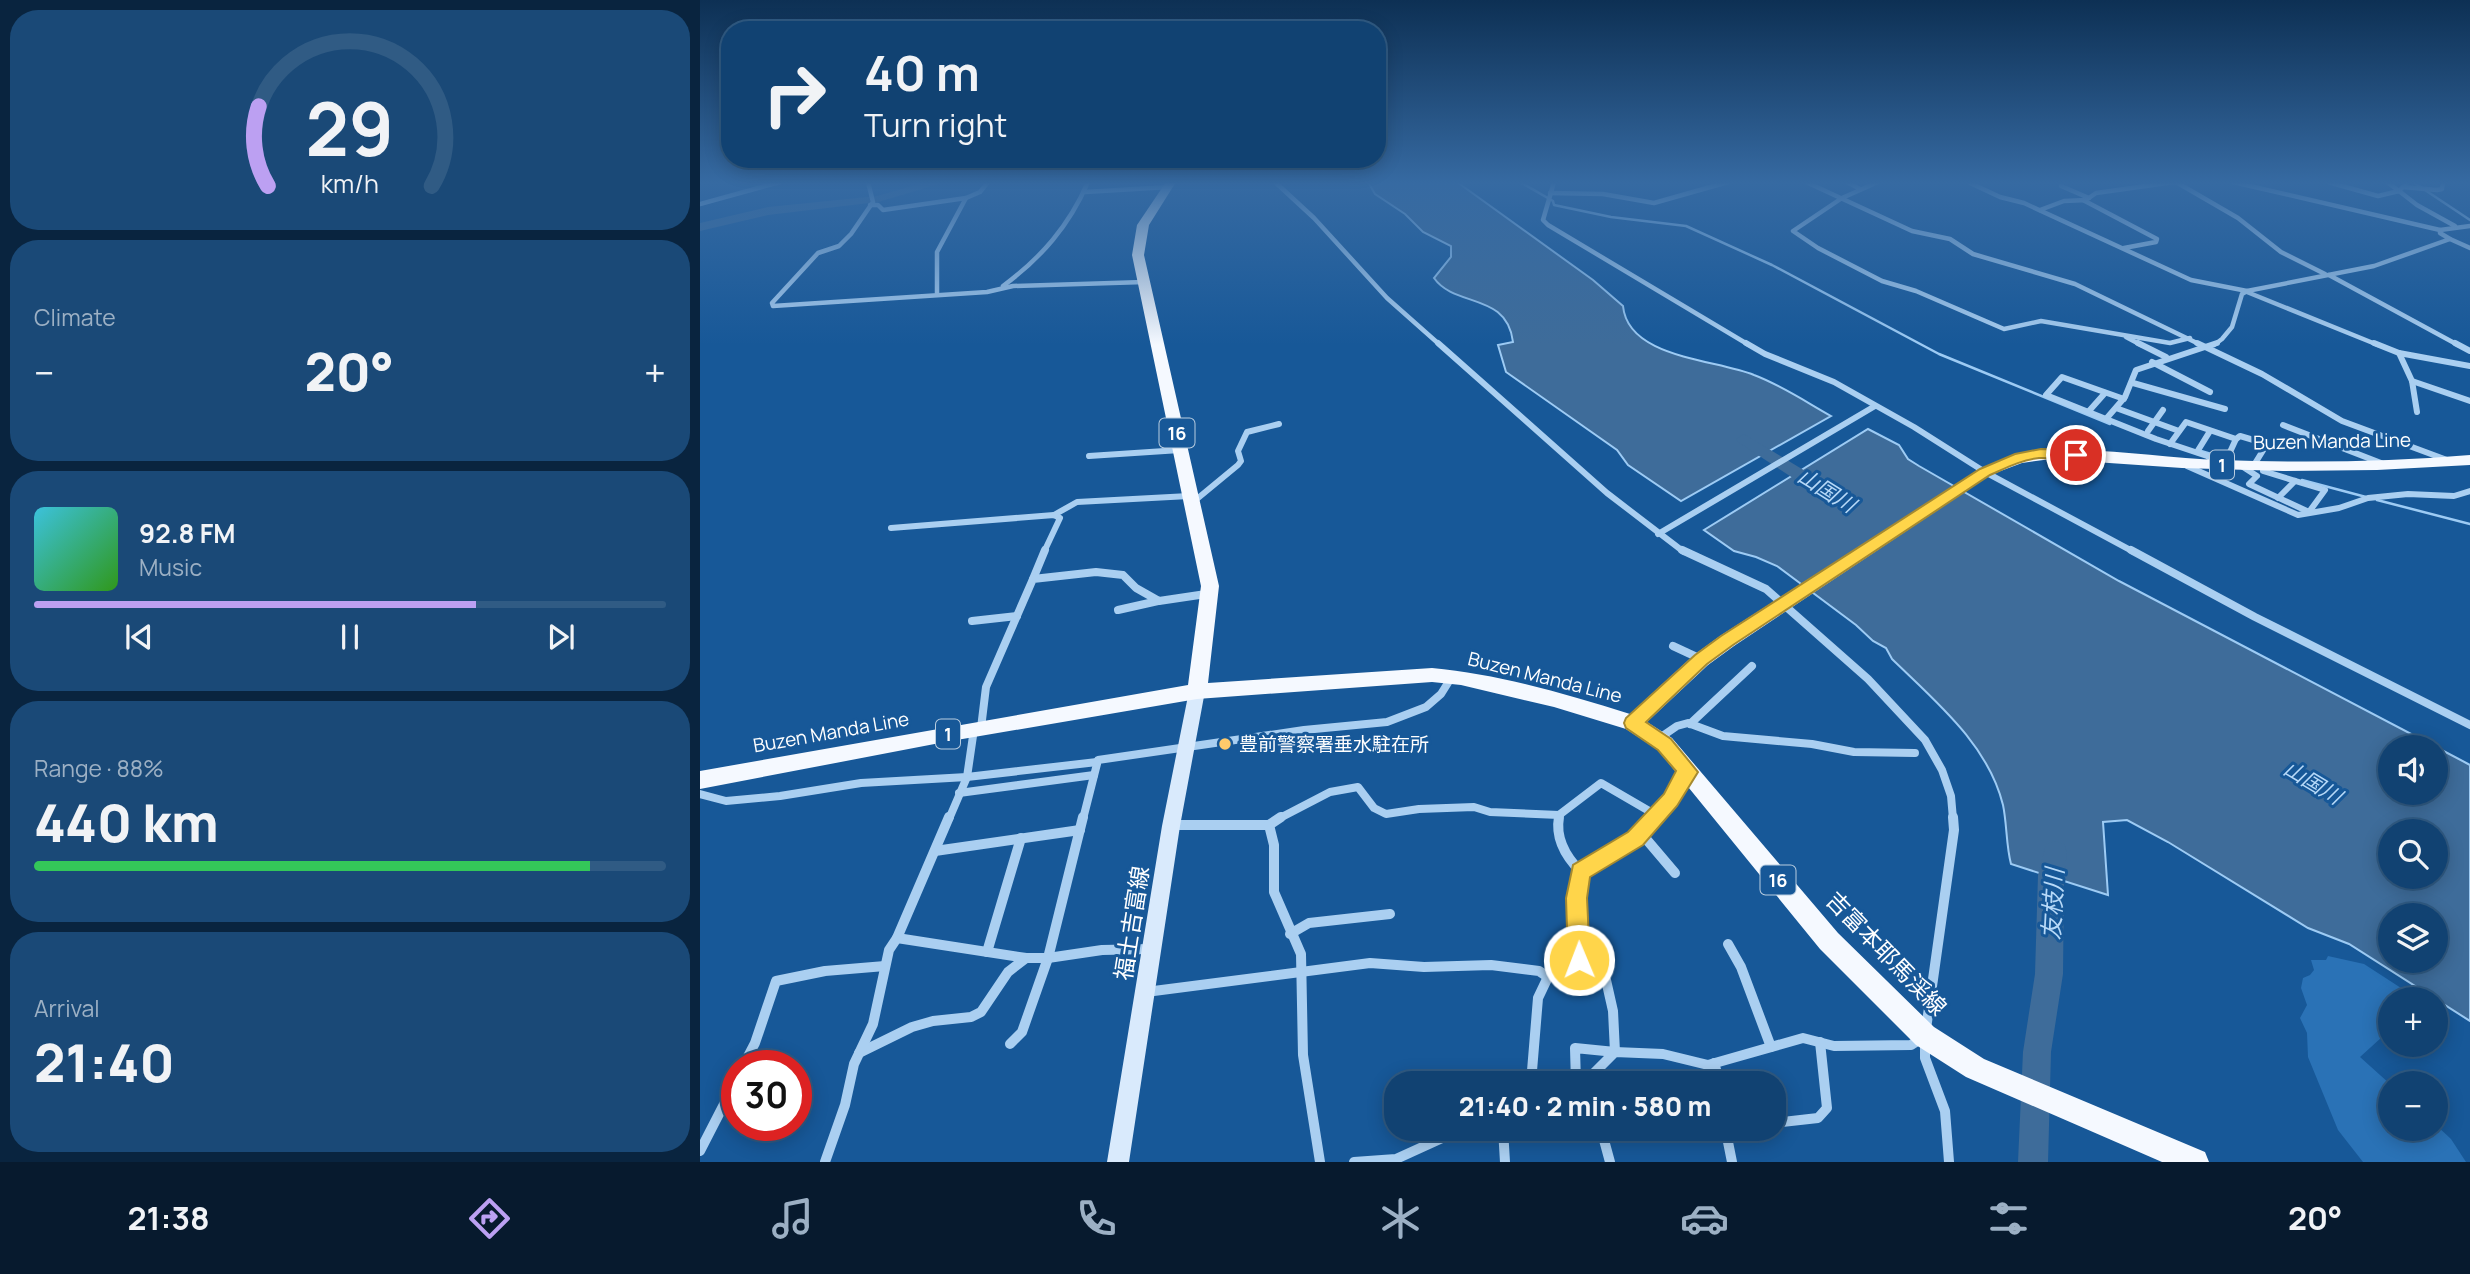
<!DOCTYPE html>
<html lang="en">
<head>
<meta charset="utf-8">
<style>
	:root { --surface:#114272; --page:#1a4977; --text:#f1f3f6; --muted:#9cb0c4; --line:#305b84; --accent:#bca0f2 }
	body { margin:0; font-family:Manrope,"Noto Sans JP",sans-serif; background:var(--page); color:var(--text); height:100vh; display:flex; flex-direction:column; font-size:26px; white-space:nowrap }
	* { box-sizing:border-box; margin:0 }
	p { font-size:23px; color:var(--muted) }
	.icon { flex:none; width:38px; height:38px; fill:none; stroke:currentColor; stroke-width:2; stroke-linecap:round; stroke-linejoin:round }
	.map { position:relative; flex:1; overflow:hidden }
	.sheet { display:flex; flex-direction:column; gap:10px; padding:10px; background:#09243f; width:700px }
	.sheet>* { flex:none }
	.banner { position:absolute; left:21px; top:21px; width:665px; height:147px; border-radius:28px; box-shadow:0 4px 18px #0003,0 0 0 2px var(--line); background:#114272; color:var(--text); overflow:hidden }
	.fabs { position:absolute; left:1678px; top:735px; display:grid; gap:14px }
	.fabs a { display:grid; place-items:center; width:70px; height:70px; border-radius:50%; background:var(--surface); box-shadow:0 4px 18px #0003,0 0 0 2px var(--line); font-size:35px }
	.speed { position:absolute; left:21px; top:1050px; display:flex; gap:14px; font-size:35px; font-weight:700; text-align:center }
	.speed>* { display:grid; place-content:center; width:91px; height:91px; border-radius:50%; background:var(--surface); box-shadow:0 4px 18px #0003,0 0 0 2px var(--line); line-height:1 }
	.speed .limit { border:10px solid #d22; background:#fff; color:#111 }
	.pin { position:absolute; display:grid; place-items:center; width:60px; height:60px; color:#fff; margin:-30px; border:4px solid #fff; border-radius:50%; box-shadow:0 2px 7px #0007 }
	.me { position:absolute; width:77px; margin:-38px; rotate:359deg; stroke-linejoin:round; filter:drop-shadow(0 0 5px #0008) }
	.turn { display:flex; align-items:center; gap:24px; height:147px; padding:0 28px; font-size:32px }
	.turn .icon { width:91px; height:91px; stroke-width:2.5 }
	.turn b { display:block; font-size:49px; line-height:60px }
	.big { font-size:52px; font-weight:800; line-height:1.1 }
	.sheet .card { flex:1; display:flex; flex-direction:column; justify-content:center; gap:10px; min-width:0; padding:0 24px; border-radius:28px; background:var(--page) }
	.sheet .dial { align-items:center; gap:0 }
	.dial svg { height:182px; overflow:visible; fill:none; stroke:var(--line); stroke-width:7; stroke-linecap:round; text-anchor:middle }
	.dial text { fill:var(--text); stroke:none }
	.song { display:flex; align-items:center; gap:21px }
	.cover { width:84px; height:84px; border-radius:10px; background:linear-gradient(135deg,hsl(190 70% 55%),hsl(110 70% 35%)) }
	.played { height:7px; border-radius:4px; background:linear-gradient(90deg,var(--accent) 70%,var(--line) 70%) }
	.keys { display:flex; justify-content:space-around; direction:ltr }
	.heat { display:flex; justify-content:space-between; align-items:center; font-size:38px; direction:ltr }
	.charge { height:10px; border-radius:5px; background:linear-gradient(90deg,#34c759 88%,var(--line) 0) }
	.trip { position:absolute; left:684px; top:1071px; width:402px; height:70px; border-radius:28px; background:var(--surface); box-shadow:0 4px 18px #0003,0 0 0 2px var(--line); font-weight:800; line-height:70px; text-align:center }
	.dock { display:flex; height:112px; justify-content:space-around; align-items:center; background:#071a2e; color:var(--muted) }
	.dock .icon { width:49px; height:49px }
	.dock .on { color:var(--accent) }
	.dock b { font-size:32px; color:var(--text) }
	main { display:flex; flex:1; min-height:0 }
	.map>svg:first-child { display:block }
	.green { fill:#2a72b6 }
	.water { fill:#3e6c9a; stroke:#9dcbf4; stroke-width:2; fill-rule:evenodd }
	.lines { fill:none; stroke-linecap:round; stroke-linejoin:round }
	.stream { stroke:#9dcbf4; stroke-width:2.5 }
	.river { fill:#3e6c9a; fill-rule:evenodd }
	.street-far3 { stroke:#aacff1; stroke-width:4.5 }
	.street-far2 { stroke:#aacff1; stroke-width:6 }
	.street-far1 { stroke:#aacff1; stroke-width:8 }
	.street { stroke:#aacff1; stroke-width:10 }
	.secondary { fill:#d9eafc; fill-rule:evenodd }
	.primary { fill:#f5f9ff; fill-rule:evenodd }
	.route { fill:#ffd54a; stroke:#a68a30; stroke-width:2 }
	.poi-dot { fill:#ffca6b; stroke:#175898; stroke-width:2.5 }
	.labels { text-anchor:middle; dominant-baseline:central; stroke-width:6; stroke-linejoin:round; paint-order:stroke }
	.shield { fill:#175898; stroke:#b9cde0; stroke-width:2 }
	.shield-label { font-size:18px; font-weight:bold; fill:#fff }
	.street-label { font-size:19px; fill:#fff; stroke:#175898 }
	.poi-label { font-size:19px; fill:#fff; stroke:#175898; text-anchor:start }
	.water-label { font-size:21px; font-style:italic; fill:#b7d9f8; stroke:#175898 }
	.near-street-label { font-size:23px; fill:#fff; stroke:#175898 }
	.near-water-label { font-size:24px; font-style:italic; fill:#b7d9f8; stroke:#175898 }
</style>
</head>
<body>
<main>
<section class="sheet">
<div class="card dial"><svg viewBox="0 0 100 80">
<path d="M14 69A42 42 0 1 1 86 69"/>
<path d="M14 69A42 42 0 0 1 10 34" stroke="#bca0f2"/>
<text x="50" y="56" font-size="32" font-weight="700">29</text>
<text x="50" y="72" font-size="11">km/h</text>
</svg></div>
<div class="card"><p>Climate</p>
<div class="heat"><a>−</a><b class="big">20°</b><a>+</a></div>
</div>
<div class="card">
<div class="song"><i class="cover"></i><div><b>92.8 FM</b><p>Music</p></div></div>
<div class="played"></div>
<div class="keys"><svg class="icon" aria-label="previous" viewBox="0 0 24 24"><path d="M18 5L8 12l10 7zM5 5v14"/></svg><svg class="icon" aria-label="pause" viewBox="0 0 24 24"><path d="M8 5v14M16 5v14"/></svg><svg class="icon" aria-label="next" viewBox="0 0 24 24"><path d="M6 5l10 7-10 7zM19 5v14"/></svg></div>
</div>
<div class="card"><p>Range · 88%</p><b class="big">440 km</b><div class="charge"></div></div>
<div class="card"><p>Arrival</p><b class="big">21:40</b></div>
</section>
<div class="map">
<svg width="1770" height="1162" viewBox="0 0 1770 1162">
	<rect width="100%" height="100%" fill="#175898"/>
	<path class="green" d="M1628,956L1664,964L1718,999H1690V1034L1682,1037L1660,1057L1690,1084V1129H1736V1125L1751,1139L1766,1162H1663L1638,1130L1608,1057L1607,1033L1600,1018L1607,1005L1601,988L1603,978L1610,975L1614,970L1611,960H1626Z"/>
	<g class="water">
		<path d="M668,182H757L893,280L923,306C928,358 1014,359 1054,375C1081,385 1106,402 1131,416L981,501L928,465L917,450L806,372L798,345L813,342C807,292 755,308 734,278L751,257V246L723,232L705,214L675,194Z"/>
		<path d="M1168,429L1199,445L1208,459L1219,466L1419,581L1736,747H1690V793H1736V747L1770,765V1021L1649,944L1608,928L1468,842L1427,820L1403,822L1408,895L1311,864C1306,845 1307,824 1303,805C1288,744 1235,701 1192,659L1186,648L1173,641L1156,625L1077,566L1056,557L1034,551L1004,530ZM1690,831H1736V877H1690ZM1690,915H1736V961H1690Z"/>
	</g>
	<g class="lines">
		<g class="stream">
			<path d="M820,182L853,201L854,205L911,217L986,226L1072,265L1239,354L1410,424"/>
			<path d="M1713,182L1770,220"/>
			<path d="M1501,451L1528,459"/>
			<path d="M1602,480L1666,497"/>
			<path d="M1677,500L1770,524"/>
		</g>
		<g class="river">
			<path d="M226,182H246L178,202L68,215L0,231V223L68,207L177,196Z"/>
			<path d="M1044,434L1125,483L1128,487L1125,491H1113L1038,442L1036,439Z"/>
			<path d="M1355,841L1364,844L1367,852L1364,875L1363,974L1351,1052L1348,1162H1318L1323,1052L1335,974L1338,875L1346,844Z"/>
		</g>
		<g class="street-far3">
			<path d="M168,182L173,202L151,234L139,246L118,253L72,303L73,306L287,292L313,286L444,282"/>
			<path d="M575,182L614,218L687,298L740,345"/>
			<path d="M854,182L843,220L848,225L1049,345"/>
			<path d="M1106,182L1212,231L1250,239L1273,254L1375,284L1501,345"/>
			<path d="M1147,182L1160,189"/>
			<path d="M1178,182L1142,198L1093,231L1118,248L1182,281L1216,291L1304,329L1341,321L1470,343L1490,338"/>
			<path d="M1268,182L1300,197L1324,203L1491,280L1547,291L1674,266L1750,239L1740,233V230L1770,226"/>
			<path d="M1476,182L1538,218L1581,252L1625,274"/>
			<path d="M1533,182L1740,230"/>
			<path d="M1628,182L1678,196L1699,191"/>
			<path d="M1687,182L1699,191"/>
			<path d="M1708,182L1699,191L1717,205L1755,226"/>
			<path d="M1361,186L1389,198"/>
			<path d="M1703,187L1737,190L1742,189L1743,182"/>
			<path d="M385,192L468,187"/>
			<path d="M850,193L903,194L954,203L1028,182"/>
			<path d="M1383,200L1457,239L1456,242L1424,248"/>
			<path d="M0,204L80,182"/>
			<path d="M170,205H178L183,210L266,198"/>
			<path d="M1340,210L1364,201L1386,200L1396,193L1474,182"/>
			<path d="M1750,239L1770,248"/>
			<path d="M1629,275L1758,345"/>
			<path d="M303,286C341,258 369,226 388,182"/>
			<path d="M1547,292L1678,345"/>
			<path d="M237,293V252L266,198L280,192L288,182"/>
			<path d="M1426,337L1441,345"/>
			<path d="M1514,345L1522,339L1532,327L1542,294L1547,291"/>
		</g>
		<g class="street-far2">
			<path d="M738,343L907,493L984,552"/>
			<path d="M1046,343L1065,354L1134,382L1214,427L1285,472L1434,552"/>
			<path d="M1438,343L1466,357"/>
			<path d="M1497,343L1562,374L1642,421L1747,460"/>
			<path d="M1674,343L1699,353L1770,366"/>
			<path d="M1755,343L1770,351"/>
			<path d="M1699,353L1712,381L1717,412"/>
			<path d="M1452,362L1510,392"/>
			<path d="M1712,381L1770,401"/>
			<path d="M1433,383L1525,409"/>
			<path d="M1424,399L1362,377L1346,395L1456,439L1507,456L1524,465L1536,439"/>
			<path d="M1416,408L1479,431"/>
			<path d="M1389,411L1405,393"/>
			<path d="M1406,419L1425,397L1436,370L1517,343"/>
			<path d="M1583,425L1681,463"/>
			<path d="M1448,431L1463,410"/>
			<path d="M1470,444L1486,422L1536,439L1540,436L1567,444L1554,465"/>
			<path d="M1497,452L1510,431"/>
			<path d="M389,456L480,450"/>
			<path d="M1540,465L1557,476L1549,484L1609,512L1625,490L1563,471"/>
			<path d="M1487,466L1598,515L1639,508L1668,498L1708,494L1754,496L1770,491"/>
			<path d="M1578,498L1595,481"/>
			<path d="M492,503L538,465L541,461L538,451L547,432L579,424"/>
			<path d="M354,515L377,502L489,496"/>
			<path d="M191,528L354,515L360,518L344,552"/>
			<path d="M958,534L1175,406"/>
		</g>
		<g class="street-far1">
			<path d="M982,550L1066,589L1168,679L1225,740L1242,770L1251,796L1253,819"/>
			<path d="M1431,550L1555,617L1770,725"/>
			<path d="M333,579L345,550"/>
			<path d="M418,610L458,601"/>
			<path d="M272,621L317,616"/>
			<path d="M973,646L1001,659"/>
			<path d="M990,724L1052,666"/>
			<path d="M281,728L286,687L333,579L396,572L423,575L436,588L459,601L506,594"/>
			<path d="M958,739L977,726L988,723L1023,736L1112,744L1154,752L1215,753"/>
			<path d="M259,793L394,775"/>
			<path d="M0,794L26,801L80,796L161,783L267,777L397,762"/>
			<path d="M249,819L267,777L274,729"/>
			<path d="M383,819L398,760L604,730L687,722L726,707L741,694L751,678"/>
			<path d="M578,819L630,792L658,787L674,808L686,814L719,809L774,807L790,812L859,815L901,783L956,815"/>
			<path d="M858,819L859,815"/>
			<path d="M954,819L988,773"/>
		</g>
		<g class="street">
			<path d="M859,817C855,839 866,857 881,872"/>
			<path d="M471,825H569L581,817"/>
			<path d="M569,825L574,845V892L601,954L603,1055L620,1162"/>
			<path d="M941,833L975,873"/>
			<path d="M235,851L380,830"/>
			<path d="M590,934L609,923L690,914"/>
			<path d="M197,938L326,958H348L402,950L450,949"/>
			<path d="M1028,944L1041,967L1071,1047"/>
			<path d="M287,952L321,838"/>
			<path d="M446,992L670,963L724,967L791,965L839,971L848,977"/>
			<path d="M1226,1029L1254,830L1253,817"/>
			<path d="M310,1044L322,1032L348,958L383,817"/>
			<path d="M1225,1044V1058L1245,1111L1249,1162"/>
			<path d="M159,1053L212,1027L233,1021L271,1017L281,1012L308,972L326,958"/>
			<path d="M1014,1063L1020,1083"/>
			<path d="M43,1066L55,1043L76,981L125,971L185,966"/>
			<path d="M831,1083L838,998L848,977L879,960L877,898L881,872L929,840L956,817"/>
			<path d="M874,1083L887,1080L915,1052L963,1054L1008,1065L1103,1038L1134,1046L1211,1045L1222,1038"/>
			<path d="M876,1083L875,1048L915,1052L913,1011L906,980L879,960"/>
			<path d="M1074,1123L1118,1118L1127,1108L1120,1042"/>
			<path d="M803,1129L805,1162"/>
			<path d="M901,1129L910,1162"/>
			<path d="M0,1151L37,1079"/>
			<path d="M125,1162L145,1105L154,1064L173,1024L189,950L197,938L249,817"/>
			<path d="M654,1162L696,1159L762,1129"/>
			<path d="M1032,1162L1027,1137L1033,1129"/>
		</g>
		<path class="secondary" d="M497,685L503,687L505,691L480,826L429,1162H407L462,826L489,691L491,687Z"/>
		<path class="primary" d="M466,182H476L449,225L444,255L519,586L508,683L732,668C799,674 865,694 930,714L994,655L1020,636L1280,469C1354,435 1441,458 1521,460C1604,463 1687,462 1770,455V465L1677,470L1583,471L1482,468L1351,459L1322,463L1290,475L1034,646L1008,665L947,722L972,738L1138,933L1234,1027L1284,1059L1505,1152L1509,1162H1462L1266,1077L1216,1045L1120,949L958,750L926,729L854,707L761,685L732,682L497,699L245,742L0,789V771L488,685L501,586L432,255L437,225Z"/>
	</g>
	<linearGradient id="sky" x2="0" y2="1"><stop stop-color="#0d3054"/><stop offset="0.53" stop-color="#366aa2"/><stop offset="1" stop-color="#366aa2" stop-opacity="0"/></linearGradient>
	<rect width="1770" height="345" fill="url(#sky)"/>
	<path class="route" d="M1341,449L1376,450L1383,455C1373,464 1352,457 1339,458C1321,460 1306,468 1290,475L1033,645L1007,664L946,722L971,739L998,772L977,806L943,845L890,877L887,898L890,960L887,968L879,971L871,968L868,960L866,898L873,865L928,832L964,794L976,771L958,750L926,728L924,723L926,718L995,655L1021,636L1280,469L1315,454Z"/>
	<circle class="poi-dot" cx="525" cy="744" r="7"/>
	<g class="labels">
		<g class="shield">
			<rect x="459.5" y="418.5" width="35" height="29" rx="5"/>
			<rect x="1510" y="450.5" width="24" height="29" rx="5"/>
			<rect x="236" y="719.5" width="24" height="29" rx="5"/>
			<rect x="1060.5" y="865.5" width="35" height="29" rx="5"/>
		</g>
		<g class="shield-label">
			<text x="477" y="433">16</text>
			<text x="1522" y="465">1</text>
			<text x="248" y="734">1</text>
			<text x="1078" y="880">16</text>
		</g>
		<g class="street-label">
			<text transform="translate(1632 441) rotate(-1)">Buzen Manda Line</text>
			<text transform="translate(845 677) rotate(14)">Buzen Manda Line</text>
			<text transform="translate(131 732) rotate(-10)">Buzen Manda Line</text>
		</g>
		<g class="poi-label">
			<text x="539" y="744">豊前警察署垂水駐在所</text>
		</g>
		<g class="water-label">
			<text transform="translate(1127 490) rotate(32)">山国川</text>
			<text transform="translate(1613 782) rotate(31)">山国川</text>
		</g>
		<g class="near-street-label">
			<text transform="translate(431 923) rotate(-81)">福土吉富線</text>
			<text transform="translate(1187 953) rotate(46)">吉富本耶馬渓線</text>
		</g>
		<g class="near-water-label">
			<text transform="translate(1352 904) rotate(-87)">友枝川</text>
		</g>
	</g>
</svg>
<div class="fabs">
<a><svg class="icon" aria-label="sound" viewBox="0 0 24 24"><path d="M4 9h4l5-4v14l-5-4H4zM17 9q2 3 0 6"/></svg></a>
<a><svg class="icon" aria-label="search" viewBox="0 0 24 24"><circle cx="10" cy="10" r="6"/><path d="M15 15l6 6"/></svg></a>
<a><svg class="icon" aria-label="layers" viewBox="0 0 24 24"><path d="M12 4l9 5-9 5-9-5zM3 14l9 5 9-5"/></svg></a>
<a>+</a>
<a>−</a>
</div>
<div class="speed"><div class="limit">30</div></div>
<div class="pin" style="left:1376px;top:455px;background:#d93025"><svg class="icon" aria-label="arrive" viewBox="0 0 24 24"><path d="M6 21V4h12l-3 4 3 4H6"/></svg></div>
<svg class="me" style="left:879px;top:960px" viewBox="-20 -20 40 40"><circle r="17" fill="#ffd54a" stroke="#fff" stroke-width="3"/><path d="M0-11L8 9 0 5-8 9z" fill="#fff"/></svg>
<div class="trip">21:40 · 2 min · 580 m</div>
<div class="banner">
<div class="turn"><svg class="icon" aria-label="right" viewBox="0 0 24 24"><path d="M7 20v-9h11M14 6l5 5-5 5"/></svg><div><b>40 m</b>Turn right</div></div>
</div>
</div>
</main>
<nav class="dock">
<b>21:38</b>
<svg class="icon on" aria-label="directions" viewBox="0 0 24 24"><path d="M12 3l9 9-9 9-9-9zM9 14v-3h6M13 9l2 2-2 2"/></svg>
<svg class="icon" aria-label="music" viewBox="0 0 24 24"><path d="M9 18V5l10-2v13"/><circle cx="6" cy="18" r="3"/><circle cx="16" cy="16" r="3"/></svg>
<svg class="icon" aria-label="phone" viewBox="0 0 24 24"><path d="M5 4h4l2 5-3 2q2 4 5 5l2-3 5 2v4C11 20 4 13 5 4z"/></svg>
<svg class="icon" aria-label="climate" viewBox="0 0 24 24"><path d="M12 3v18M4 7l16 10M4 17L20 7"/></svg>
<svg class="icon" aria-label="car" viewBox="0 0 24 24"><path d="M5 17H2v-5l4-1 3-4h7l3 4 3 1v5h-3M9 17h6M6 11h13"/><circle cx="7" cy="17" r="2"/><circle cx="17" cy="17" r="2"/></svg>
<svg class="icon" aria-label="filters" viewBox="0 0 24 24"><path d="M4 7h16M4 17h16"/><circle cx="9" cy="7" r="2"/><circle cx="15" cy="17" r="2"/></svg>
<b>20°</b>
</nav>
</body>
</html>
